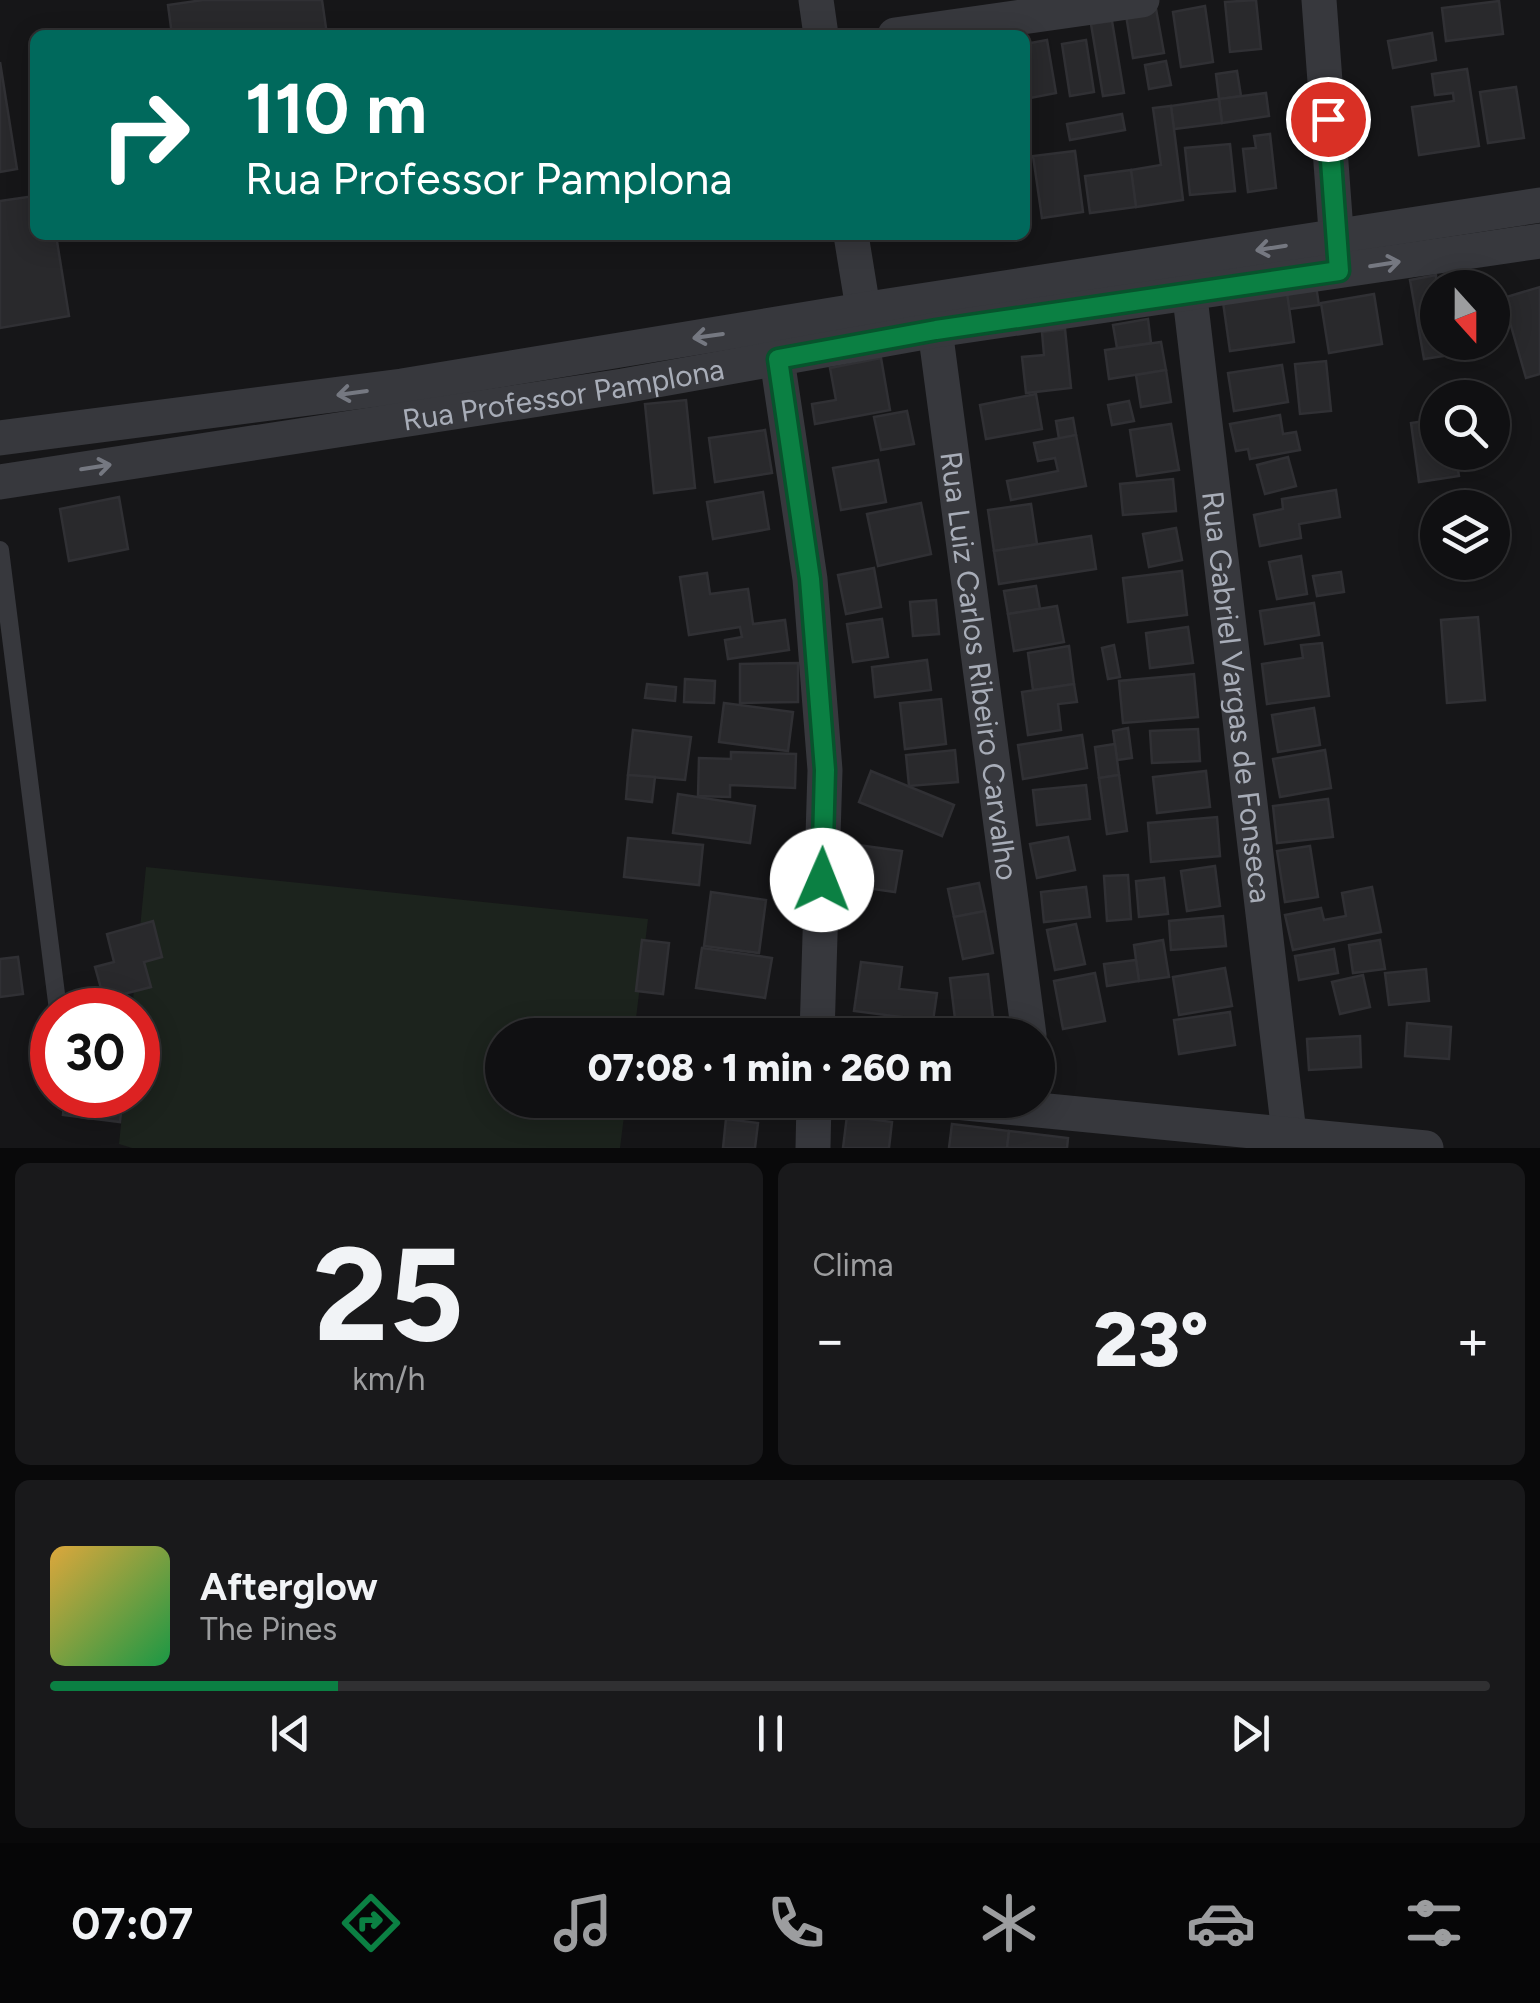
<!DOCTYPE html>
<html lang="pt">
<head>
<meta charset="utf-8">
<style>
	:root { --surface:#101012; --page:#19191b; --text:#f1f3f6; --muted:#9c9d9f; --line:#303032; --accent:#0b8043 }
	body { margin:0; font-family:Figtree,sans-serif; background:var(--page); color:var(--text); height:100vh; display:flex; flex-direction:column; font-size:38px; white-space:nowrap }
	* { box-sizing:border-box; margin:0 }
	p { font-size:32px; color:var(--muted) }
	.icon { flex:none; width:55px; height:55px; fill:none; stroke:currentColor; stroke-width:2; stroke-linecap:round; stroke-linejoin:round }
	.map { position:relative; height:1148px; overflow:hidden }
	.drawer { display:flex; flex-direction:column; gap:15px; padding:15px; background:#09090a; flex:1 }
	.drawer>* { flex:none }
	.hud { position:absolute; left:30px; top:30px; width:1000px; height:210px; border-radius:15px; box-shadow:0 5px 25px #0003,0 0 0 2px var(--line); background:#00695c; color:#fff; overflow:hidden }
	.needle { width:65px; rotate:159deg }
	.buttons { position:absolute; left:1420px; top:270px; display:grid; gap:20px }
	.buttons a { display:grid; place-items:center; width:90px; height:90px; border-radius:50%; background:var(--surface); box-shadow:0 5px 25px #0003,0 0 0 2px var(--line); font-size:50px }
	.speed { position:absolute; left:30px; top:988px; display:flex; gap:20px; font-size:50px; font-weight:700; text-align:center }
	.speed>* { display:grid; place-content:center; width:130px; height:130px; border-radius:50%; background:var(--surface); box-shadow:0 5px 25px #0003,0 0 0 2px var(--line); line-height:1 }
	.speed .limit { border:15px solid #d22; background:#fff; color:#111 }
	.pin { position:absolute; display:grid; place-items:center; width:85px; height:85px; color:#fff; margin:-42px; border:5px solid #fff; border-radius:50%; box-shadow:0 2px 10px #0007 }
	.me { position:absolute; width:110px; margin:-55px; rotate:1deg; stroke-linejoin:round; filter:drop-shadow(0 0 8px #0008) }
	.turn { display:flex; align-items:center; gap:35px; height:210px; padding:0 50px; font-size:45px }
	.turn .icon { width:130px; height:130px; stroke-width:2.5 }
	.turn b { display:block; font-size:70px; line-height:85px }
	.big { font-size:75px; font-weight:800; line-height:1.1 }
	.drawer .tile { flex:1; display:flex; flex-direction:column; justify-content:center; gap:15px; min-width:0; padding:0 35px; border-radius:15px; background:var(--page) }
	.drawer .dial { align-items:center; gap:0 }
	.dial b { font-size:130px; line-height:1 }
	.song { display:flex; align-items:center; gap:30px }
	.cover { width:120px; height:120px; border-radius:15px; background:linear-gradient(135deg,hsl(40 70% 55%),hsl(140 70% 35%)) }
	.played { height:10px; border-radius:5px; background:linear-gradient(90deg,var(--accent) 20%,var(--line) 20%) }
	.keys { display:flex; justify-content:space-around; direction:ltr }
	.heat { display:flex; justify-content:space-between; align-items:center; font-size:55px; direction:ltr }
	.drawer .tiles { flex:1; display:grid; gap:15px; grid-template-columns:1fr 1fr }
	.tile:last-child { grid-column:span 2 }
	.trip { position:absolute; left:485px; top:1018px; width:570px; height:100px; border-radius:50px; background:var(--surface); box-shadow:0 5px 25px #0003,0 0 0 2px var(--line); font-weight:800; line-height:100px; text-align:center }
	.menu { display:flex; height:160px; justify-content:space-around; align-items:center; background:#060607; color:var(--muted) }
	.menu .icon { width:70px; height:70px }
	.menu .current { color:var(--accent) }
	.menu b { font-size:45px; color:var(--text) }
	.map>svg:first-child { display:block }
	.green { fill:#1c231d }
	.building { fill:#29292c; stroke:#303034; stroke-width:2.5 }
	.lines { fill:none; stroke-linecap:round; stroke-linejoin:round }
	.lane { stroke:#37383d; stroke-width:18 }
	.street { stroke:#37383d; stroke-width:35 }
	.oneway { stroke:#757881 }
	.route-casing { stroke:#07532c; stroke-width:25 }
	.route { stroke:#0b8043; stroke-width:18 }
	.labels { text-anchor:middle; dominant-baseline:central; stroke-width:10; stroke-linejoin:round; paint-order:stroke }
	.street-label { font-size:30px; fill:#a8adb8; stroke:#111113 }
</style>
</head>
<body>
<div class="map">
<svg width="1540" height="1148" viewBox="0 0 1540 1148">
	<rect width="100%" height="100%" fill="#161618"/>
	<path class="green" d="M146,867L648,919L634,1035H502V1100H626L620,1148H132L119,1144L124,1095H138V1010H132Z"/>
	<g class="building">
		<path d="M203,0H322L327,35H172L168,5Z"/>
		<path d="M1256,0L1261,49L1230,52L1225,2Z"/>
		<path d="M1499,1L1503,34L1446,41L1442,8Z"/>
		<path d="M1205,6L1213,62L1181,67L1173,12Z"/>
		<path d="M1156,9L1164,53L1133,58L1126,15Z"/>
		<path d="M1112,21L1124,93L1103,96L1091,24Z"/>
		<path d="M1432,33L1436,60L1393,68L1388,41Z"/>
		<path d="M1047,40L1056,93L1025,99V44Z"/>
		<path d="M1086,40L1094,92L1070,96L1062,44Z"/>
		<path d="M1166,61L1171,85L1149,89L1145,65Z"/>
		<path d="M0,62L17,169L0,172Z"/>
		<path d="M1467,69L1479,146L1419,155L1412,107L1454,101L1453,93L1435,95L1432,74Z"/>
		<path d="M1237,71L1241,96L1219,99L1216,74Z"/>
		<path d="M1516,87L1524,138L1488,143L1480,92Z"/>
		<path d="M1266,93L1269,116L1222,123L1219,99Z"/>
		<path d="M1219,99L1222,123L1174,129L1171,106Z"/>
		<path d="M1171,106L1183,200L1136,207L1131,170L1161,165L1153,108Z"/>
		<path d="M1122,114L1125,130L1070,140L1067,124Z"/>
		<path d="M1270,134L1276,188L1248,192L1243,149L1256,148L1254,136Z"/>
		<path d="M1230,144L1235,191L1190,195L1185,148Z"/>
		<path d="M1075,151L1083,212L1042,218L1033,156Z"/>
		<path d="M1131,170L1136,207L1090,213L1085,176Z"/>
		<path d="M35,196V235H56L69,316L0,328V201Z"/>
		<path d="M1436,275L1438,342H1448L1450,355L1424,359L1410,280Z"/>
		<path d="M1316,286L1319,305L1289,309L1286,291Z"/>
		<path d="M1540,287V374L1526,378L1503,298Z"/>
		<path d="M1287,293L1294,342L1230,351L1223,302Z"/>
		<path d="M1374,294L1382,344L1329,353L1321,303Z"/>
		<path d="M1148,319L1151,343L1117,348L1113,325Z"/>
		<path d="M1065,329L1071,388L1026,393L1022,357L1044,355L1042,332Z"/>
		<path d="M1161,342L1166,370L1109,379L1105,350Z"/>
		<path d="M881,358L890,410L815,424L812,404L836,400L830,368Z"/>
		<path d="M1326,361L1331,411L1300,414L1295,364Z"/>
		<path d="M1282,365L1288,402L1234,411L1228,373Z"/>
		<path d="M1166,370L1171,402L1141,407L1136,375Z"/>
		<path d="M1036,394L1042,429L986,439L980,405Z"/>
		<path d="M686,400L695,488L654,493L645,404Z"/>
		<path d="M1129,401L1134,421L1112,425L1108,405Z"/>
		<path d="M907,411L914,444L881,450L874,417Z"/>
		<path d="M1280,415L1283,434L1296,432L1300,450L1250,459L1248,449L1236,451L1230,424Z"/>
		<path d="M1073,418L1076,435L1059,439L1056,421Z"/>
		<path d="M1438,419V452H1455L1459,476L1419,482L1411,423Z"/>
		<path d="M1171,424L1179,470L1137,476L1130,430Z"/>
		<path d="M765,430L772,473L715,482L709,438Z"/>
		<path d="M1076,435L1086,486L1011,500L1007,481L1058,471L1055,458L1038,461L1034,443Z"/>
		<path d="M1288,457L1296,486L1265,494L1257,465Z"/>
		<path d="M878,460L886,502L841,510L833,468Z"/>
		<path d="M1173,479L1176,511L1123,515L1120,484Z"/>
		<path d="M1336,490L1340,517L1299,524L1301,538L1260,546L1254,515L1283,509L1282,499Z"/>
		<path d="M763,492L769,529L713,539L707,502Z"/>
		<path d="M119,497L128,549L69,561L60,509Z"/>
		<path d="M921,503L931,554L878,566L867,514Z"/>
		<path d="M1031,504L1037,544L994,551L988,510Z"/>
		<path d="M1176,528L1182,560L1149,567L1143,534Z"/>
		<path d="M1091,536L1096,569L999,584L994,551Z"/>
		<path d="M1301,556L1307,594L1277,599L1269,562Z"/>
		<path d="M874,568L881,607L846,614L838,575Z"/>
		<path d="M1182,571L1187,615L1128,622L1123,578Z"/>
		<path d="M1341,572L1344,592L1317,596L1313,576Z"/>
		<path d="M707,573L710,594L748,589L753,624L785,620L789,650L728,659L725,640L742,637L740,627L689,635L680,577Z"/>
		<path d="M1036,586L1040,609L1008,614L1004,591Z"/>
		<path d="M936,600L939,634L913,636L910,602Z"/>
		<path d="M1314,603L1319,635L1265,644L1260,611Z"/>
		<path d="M1057,606L1064,642L1014,651L1008,614Z"/>
		<path d="M1478,617L1485,700L1447,703L1441,620Z"/>
		<path d="M882,619L888,657L853,662L847,624Z"/>
		<path d="M1188,627L1193,663L1150,668L1146,633Z"/>
		<path d="M1322,643L1329,696L1267,704L1262,664L1303,658L1301,645Z"/>
		<path d="M1114,645L1120,677L1108,679L1102,648Z"/>
		<path d="M1069,646L1074,684L1033,690L1028,653Z"/>
		<path d="M927,660L931,690L875,697L872,667Z"/>
		<path d="M798,663V702L740,703V664Z"/>
		<path d="M1194,674L1198,717L1123,723L1119,681Z"/>
		<path d="M685,679L715,681L714,703L684,702Z"/>
		<path d="M647,684L676,687L675,701L645,698Z"/>
		<path d="M1074,684L1077,702L1058,704L1061,730L1028,735L1022,692Z"/>
		<path d="M941,699L946,744L905,749L900,703Z"/>
		<path d="M724,703L793,712L788,751L719,742Z"/>
		<path d="M1314,708L1320,745L1278,752L1272,715Z"/>
		<path d="M1128,728L1132,758L1117,760L1113,731Z"/>
		<path d="M1198,729L1200,761L1152,763L1150,731Z"/>
		<path d="M633,730L691,737L685,780L628,775Z"/>
		<path d="M1082,735L1087,768L1023,779L1018,745Z"/>
		<path d="M1115,744L1119,775L1099,778L1095,747Z"/>
		<path d="M955,750L958,782L909,786L906,755Z"/>
		<path d="M1325,750L1331,788L1280,797L1273,759Z"/>
		<path d="M731,752L796,754L795,788L730,785V797L698,796L699,758L731,759Z"/>
		<path d="M871,771L954,805L942,836L859,802Z"/>
		<path d="M1206,771L1210,807L1157,813L1153,777Z"/>
		<path d="M628,775L655,777L652,802L626,799Z"/>
		<path d="M1119,775L1127,831L1107,834L1099,778Z"/>
		<path d="M1086,785L1090,819L1037,825L1033,790Z"/>
		<path d="M678,794L755,806L750,843L673,833Z"/>
		<path d="M1328,799L1333,837L1277,843L1273,806Z"/>
		<path d="M1217,817L1220,856L1151,862L1148,823Z"/>
		<path d="M1068,837L1075,870L1037,878L1030,844Z"/>
		<path d="M628,838L703,845L699,885L624,877Z"/>
		<path d="M858,845L902,851L895,892L852,886Z"/>
		<path d="M1310,846L1318,897L1285,902L1277,851Z"/>
		<path d="M1215,866L1220,906L1187,911L1181,871Z"/>
		<path d="M1128,875L1131,919L1107,921L1104,876Z"/>
		<path d="M1164,878L1168,914L1139,917L1136,881Z"/>
		<path d="M979,883L985,911L954,917L948,889Z"/>
		<path d="M1086,887L1090,917L1044,922L1041,892Z"/>
		<path d="M1372,887L1381,932L1293,950L1285,915L1321,908L1324,920L1346,916L1342,893Z"/>
		<path d="M711,892L766,900L759,953L704,946Z"/>
		<path d="M985,911L993,953L963,959L954,917Z"/>
		<path d="M1223,916L1226,946L1171,950L1169,921Z"/>
		<path d="M153,921L162,957L144,962L151,987L104,999L95,967L114,962L107,934Z"/>
		<path d="M1076,924L1085,964L1055,970L1047,930Z"/>
		<path d="M642,940L669,943L663,994L636,991Z"/>
		<path d="M1163,940L1169,977L1139,981L1134,945Z"/>
		<path d="M1380,940L1385,969L1353,973L1349,945Z"/>
		<path d="M702,948L772,958L765,998L696,988Z"/>
		<path d="M1334,949L1338,973L1299,980L1295,956Z"/>
		<path d="M18,957L23,994L0,997V959Z"/>
		<path d="M1136,960L1139,981L1107,986L1104,964Z"/>
		<path d="M861,962L902,967L899,989L937,993L933,1021L854,1011Z"/>
		<path d="M1225,968L1232,1006L1179,1015L1173,977Z"/>
		<path d="M1426,969L1429,1001L1389,1005L1385,973Z"/>
		<path d="M1095,973L1105,1021L1063,1029L1054,981Z"/>
		<path d="M988,974L995,1035H957L950,978Z"/>
		<path d="M1363,975L1370,1007L1340,1014L1332,982Z"/>
		<path d="M1230,1012L1235,1045L1179,1054L1174,1020Z"/>
		<path d="M1407,1023L1451,1027L1449,1059L1405,1056Z"/>
		<path d="M1360,1036L1361,1067L1309,1070L1307,1039Z"/>
		<path d="M65,1095H123L120,1122L63,1115Z"/>
		<path d="M847,1116L892,1122L889,1148H843Z"/>
		<path d="M726,1119L758,1123L755,1148H723Z"/>
		<path d="M952,1124L1009,1131L1007,1148H949Z"/>
		<path d="M1009,1131L1068,1138L1067,1148H1007Z"/>
	</g>
	<g class="lines">
		<path class="lane" d="M0,550L58,1010"/>
		<g class="street">
			<path d="M816,0L821,35"/>
			<path d="M1319,0L1338,258"/>
			<path d="M895,35L1142,0"/>
			<path d="M851,235L867,333"/>
			<path id="s1" d="M1187,272L1289,1133"/>
			<path id="s2" d="M932,307L1029,1035"/>
			<path d="M774,339L810,579L825,770L817,1035"/>
			<path d="M0,438L402,386L862,310L1540,205"/>
			<path id="s3" d="M0,482L623,386L936,330L1540,241"/>
			<path d="M935,1100L1426,1148"/>
			<path d="M813,1148L814,1100"/>
		</g>
	</g>
	<defs><path id="oneway-shaft" d="M-6 0H5M1.5-3L5.5 0L1.5 3" fill="none" stroke-width="1.6" stroke-linecap="round" stroke-linejoin="round" transform="scale(2.5)"/></defs>
	<g class="oneway">
		<use href="#oneway-shaft" transform="translate(1271 248) rotate(171)"/>
		<use href="#oneway-shaft" transform="translate(1385 264) rotate(-9)"/>
		<use href="#oneway-shaft" transform="translate(708 336) rotate(172)"/>
		<use href="#oneway-shaft" transform="translate(352 393) rotate(172)"/>
		<use href="#oneway-shaft" transform="translate(96 467) rotate(-9)"/>
	</g>
	<g class="lines">
		<defs>
			<path id="route" d="M822,880L825,770L810,579L778,359L936,330L1339,271L1328,119"/>
		</defs>
		<use href="#route" class="route-casing"/>
		<use href="#route" class="route"/>
	</g>
	<g class="labels">
		<g class="street-label">
			<text stroke="none"><textPath href="#s3" startOffset="570">Rua Professor Pamplona</textPath></text>
			<text stroke="none"><textPath href="#s2" startOffset="362">Rua Luiz Carlos Ribeiro Carvalho</textPath></text>
			<text stroke="none"><textPath href="#s1" startOffset="428">Rua Gabriel Vargas de Fonseca</textPath></text>
		</g>
	</g>
</svg>
<div class="buttons">
<a><svg class="needle" viewBox="-14 -14 28 28"><path d="M0-13l5 13h-10z" fill="#e53935"/><path d="M0 13l5-13h-10z" fill="#9c9d9f"/></svg></a>
<a><svg class="icon" aria-label="search" viewBox="0 0 24 24"><circle cx="10" cy="10" r="6"/><path d="M15 15l6 6"/></svg></a>
<a><svg class="icon" aria-label="layers" viewBox="0 0 24 24"><path d="M12 4l9 5-9 5-9-5zM3 14l9 5 9-5"/></svg></a>
</div>
<div class="speed"><div class="limit">30</div></div>
<div class="pin" style="left:1328px;top:119px;background:#d93025"><svg class="icon" aria-label="arrive" viewBox="0 0 24 24"><path d="M6 21V4h12l-3 4 3 4H6"/></svg></div>
<svg class="me" style="left:822px;top:880px" viewBox="-20 -20 40 40"><circle r="19" fill="#fff"/><path d="M0-13L10 11 0 6-10 11z" fill="#0b8043"/></svg>
<div class="trip">07:08 · 1 min · 260 m</div>
<div class="hud">
<div class="turn"><svg class="icon" aria-label="right" viewBox="0 0 24 24"><path d="M7 20v-9h11M14 6l5 5-5 5"/></svg><div><b>110 m</b>Rua Professor Pamplona</div></div>
</div>
</div>
<section class="drawer">
<div class="tiles">
<div class="tile dial"><b>25</b><p>km/h</p></div>
<div class="tile"><p>Clima</p>
<div class="heat"><a>−</a><b class="big">23°</b><a>+</a></div>
</div>
<div class="tile">
<div class="song"><i class="cover"></i><div><b>Afterglow</b><p>The Pines</p></div></div>
<div class="played"></div>
<div class="keys"><svg class="icon" aria-label="previous" viewBox="0 0 24 24"><path d="M18 5L8 12l10 7zM5 5v14"/></svg><svg class="icon" aria-label="pause" viewBox="0 0 24 24"><path d="M8 5v14M16 5v14"/></svg><svg class="icon" aria-label="next" viewBox="0 0 24 24"><path d="M6 5l10 7-10 7zM19 5v14"/></svg></div>
</div>
</div>
</section>
<nav class="menu">
<b>07:07</b>
<svg class="icon current" aria-label="directions" viewBox="0 0 24 24"><path d="M12 3l9 9-9 9-9-9zM9 14v-3h6M13 9l2 2-2 2"/></svg>
<svg class="icon" aria-label="music" viewBox="0 0 24 24"><path d="M9 18V5l10-2v13"/><circle cx="6" cy="18" r="3"/><circle cx="16" cy="16" r="3"/></svg>
<svg class="icon" aria-label="phone" viewBox="0 0 24 24"><path d="M5 4h4l2 5-3 2q2 4 5 5l2-3 5 2v4C11 20 4 13 5 4z"/></svg>
<svg class="icon" aria-label="climate" viewBox="0 0 24 24"><path d="M12 3v18M4 7l16 10M4 17L20 7"/></svg>
<svg class="icon" aria-label="car" viewBox="0 0 24 24"><path d="M5 17H2v-5l4-1 3-4h7l3 4 3 1v5h-3M9 17h6M6 11h13"/><circle cx="7" cy="17" r="2"/><circle cx="17" cy="17" r="2"/></svg>
<svg class="icon" aria-label="filters" viewBox="0 0 24 24"><path d="M4 7h16M4 17h16"/><circle cx="9" cy="7" r="2"/><circle cx="15" cy="17" r="2"/></svg>
</nav>
</body>
</html>
